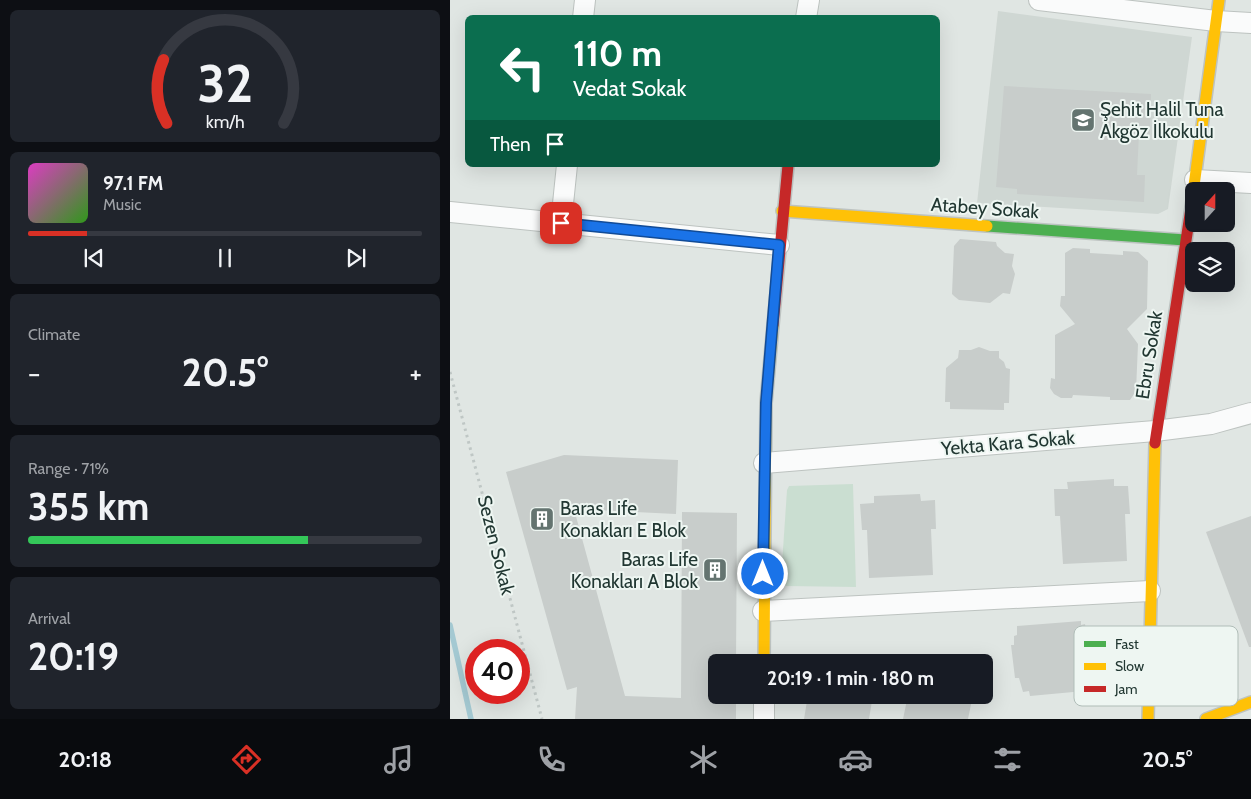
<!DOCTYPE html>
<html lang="en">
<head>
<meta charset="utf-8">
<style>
	:root { --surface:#171b24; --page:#20242c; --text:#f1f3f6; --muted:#9ea1a6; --line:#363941; --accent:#d93025 }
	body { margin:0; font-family:Cabin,sans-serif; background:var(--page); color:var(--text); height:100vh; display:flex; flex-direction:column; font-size:19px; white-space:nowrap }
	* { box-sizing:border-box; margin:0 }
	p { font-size:16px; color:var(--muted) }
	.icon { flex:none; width:28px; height:28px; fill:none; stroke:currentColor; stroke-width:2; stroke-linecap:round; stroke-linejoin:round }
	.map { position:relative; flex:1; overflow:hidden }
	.side { display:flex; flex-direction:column; gap:10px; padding:10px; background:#0d0f14; width:450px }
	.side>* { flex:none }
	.guide { position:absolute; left:15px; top:15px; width:475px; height:152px; border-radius:8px; box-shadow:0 5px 20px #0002; background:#0b6e4f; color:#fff; overflow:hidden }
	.needle { width:32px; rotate:21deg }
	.controls { position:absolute; left:735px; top:182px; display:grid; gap:10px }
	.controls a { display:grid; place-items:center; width:50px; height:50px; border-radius:8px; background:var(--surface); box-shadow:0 5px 20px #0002; font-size:25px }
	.speed { position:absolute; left:15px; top:639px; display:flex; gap:10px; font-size:25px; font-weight:700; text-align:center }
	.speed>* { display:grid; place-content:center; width:65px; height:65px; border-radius:50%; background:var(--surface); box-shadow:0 5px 20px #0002; line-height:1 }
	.speed .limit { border:8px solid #d22; background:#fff; color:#111 }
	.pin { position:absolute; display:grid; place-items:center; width:42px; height:42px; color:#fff; margin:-21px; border-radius:10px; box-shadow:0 2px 8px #0006 }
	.me { position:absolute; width:55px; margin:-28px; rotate:0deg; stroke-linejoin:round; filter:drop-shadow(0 0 4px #0008) }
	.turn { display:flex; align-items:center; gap:18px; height:105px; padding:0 25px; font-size:22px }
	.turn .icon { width:65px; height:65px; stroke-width:2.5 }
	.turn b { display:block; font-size:35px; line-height:42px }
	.then { display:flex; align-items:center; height:48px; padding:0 25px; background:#0003; gap:10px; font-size:19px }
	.big { font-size:38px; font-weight:700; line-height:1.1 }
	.side .card { flex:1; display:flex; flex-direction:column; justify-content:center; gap:8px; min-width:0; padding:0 18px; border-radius:8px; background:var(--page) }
	.side .dial { align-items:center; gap:0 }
	.dial svg { height:130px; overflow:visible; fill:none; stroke:var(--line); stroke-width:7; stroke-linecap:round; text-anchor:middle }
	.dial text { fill:var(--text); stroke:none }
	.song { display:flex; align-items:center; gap:15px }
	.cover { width:60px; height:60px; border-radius:8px; background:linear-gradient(135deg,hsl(310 70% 55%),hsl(110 70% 35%)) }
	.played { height:5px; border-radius:2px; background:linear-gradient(90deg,var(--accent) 15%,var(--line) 15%) }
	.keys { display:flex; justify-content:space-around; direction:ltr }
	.heat { display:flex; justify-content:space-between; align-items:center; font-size:28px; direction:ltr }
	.charge { height:8px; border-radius:4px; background:linear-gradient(90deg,#34c759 71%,var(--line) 0) }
	.trip { position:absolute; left:258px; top:654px; width:285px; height:50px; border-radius:8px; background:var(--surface); box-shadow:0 5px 20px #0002; font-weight:700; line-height:50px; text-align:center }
	.menu { display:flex; height:80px; justify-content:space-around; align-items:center; background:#090b0e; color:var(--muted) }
	.menu .icon { width:35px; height:35px }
	.menu .selected { color:var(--accent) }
	.menu b { font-size:22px; color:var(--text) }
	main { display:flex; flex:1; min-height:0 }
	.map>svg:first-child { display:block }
	.built { fill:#cfd7d3 }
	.green { fill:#caded1 }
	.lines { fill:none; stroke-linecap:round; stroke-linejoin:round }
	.stream { stroke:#a4c9d2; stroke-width:5.5 }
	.building { fill:#c8cdcb }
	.street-casing { stroke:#bdc3c0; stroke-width:22 }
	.fast-casing { stroke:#bdc3c1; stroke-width:14 }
	.slow-casing { stroke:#bdc3c1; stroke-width:14 }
	.jam-casing { stroke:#bdc3c1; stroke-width:14 }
	.path { stroke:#bfc7c5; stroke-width:3; stroke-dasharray:2.5 4; stroke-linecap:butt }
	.street { stroke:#fafbfb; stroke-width:20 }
	.fast { stroke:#4caf50; stroke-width:11 }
	.slow { stroke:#ffc107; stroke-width:11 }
	.jam { stroke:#c62828; stroke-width:11 }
	.route-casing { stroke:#114b97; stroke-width:12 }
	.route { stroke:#1a73e8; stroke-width:9 }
	.labels { text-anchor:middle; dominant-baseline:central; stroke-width:4; stroke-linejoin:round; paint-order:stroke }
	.poi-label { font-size:19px; fill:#213732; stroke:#eef6f2; text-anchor:start }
	.street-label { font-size:19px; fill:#213732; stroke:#eef6f2 }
	.key { fill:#eef6f2; stroke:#b0bdb8; stroke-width:1 }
	.key-label { font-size:14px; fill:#213732 }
</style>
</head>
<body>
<main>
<section class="side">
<div class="card dial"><svg viewBox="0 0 100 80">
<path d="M14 69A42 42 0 1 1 86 69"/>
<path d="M14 69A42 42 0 0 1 12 30" stroke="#d93025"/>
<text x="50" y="56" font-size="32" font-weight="700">32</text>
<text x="50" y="72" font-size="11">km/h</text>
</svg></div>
<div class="card">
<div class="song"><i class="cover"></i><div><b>97.1 FM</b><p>Music</p></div></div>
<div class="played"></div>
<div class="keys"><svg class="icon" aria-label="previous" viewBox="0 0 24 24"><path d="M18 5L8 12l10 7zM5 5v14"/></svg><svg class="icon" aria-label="pause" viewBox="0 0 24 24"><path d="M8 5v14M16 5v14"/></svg><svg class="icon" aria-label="next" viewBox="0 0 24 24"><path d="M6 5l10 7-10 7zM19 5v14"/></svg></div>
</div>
<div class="card"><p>Climate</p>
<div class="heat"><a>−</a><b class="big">20.5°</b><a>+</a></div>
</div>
<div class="card"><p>Range · 71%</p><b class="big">355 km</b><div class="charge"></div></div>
<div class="card"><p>Arrival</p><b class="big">20:19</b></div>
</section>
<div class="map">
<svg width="801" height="719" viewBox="0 0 801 719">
	<rect width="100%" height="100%" fill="#e0e6e3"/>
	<path class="built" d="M548,11L742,37L718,209L708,214L527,203Z"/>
	<path class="green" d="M403,484L406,587L336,586L331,579L337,490L339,486Z"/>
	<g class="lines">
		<path class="stream" d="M0,625L21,719"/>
	</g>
	<g class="building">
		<path d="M554,86L701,94L700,134L689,133L687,175H695L694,202L567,194V189L546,187Z"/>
		<path d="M510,239L546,242L547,246L555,253L564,254L562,266L565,274L560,294L553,293L540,303L509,300L504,296L502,294L504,246Z"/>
		<path d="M623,248L640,249V253L673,255V251L688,252L698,261L697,309L677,329L688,344L686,391L680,400H660V397L623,395L622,398H611L604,394L600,388L601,378L605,379V335L625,324L610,306L611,296H615V253Z"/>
		<path d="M529,347L540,351H549V358L554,362L556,368L560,369L559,403H554V410L500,409V402H495L496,368L508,358L509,350H521Z"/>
		<path d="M114,455L228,460L226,514L124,509L175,696L231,698L232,512L287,513L286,662H266V695H286V719H125L127,687L117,690L56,472Z"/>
		<path d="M664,479V486H678L680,514H675L677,561L613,564L610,516H605L604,489H618L617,482Z"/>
		<path d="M470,494L471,501L485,500L486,529H481L483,575L419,578L417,530H412L410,504L424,503V496Z"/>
		<path d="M801,516V647H799L756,532Z"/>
		<path d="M631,621V625L635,624L636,630H642L646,672L640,673L641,685L633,686L634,691L580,696L579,691L573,692L569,678H565L561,645H564V636L567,635V626Z"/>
		<path d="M358,695H423L419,719H354Z"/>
		<path d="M458,695H523L518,719H453Z"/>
	</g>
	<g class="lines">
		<defs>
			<g id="street">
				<path d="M589,0L766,21L801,23"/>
				<path d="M133,18L135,0"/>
				<path d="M356,18L359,0"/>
				<path d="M745,180L801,183"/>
				<path d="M0,212L329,245"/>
				<path d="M111,223L117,165"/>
				<path d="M314,463L705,431L761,424L801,413"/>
				<path d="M313,611L700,591"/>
				<path d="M314,695V719"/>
			</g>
			<path id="fast" d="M537,226L735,240"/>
			<g id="slow">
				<path d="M741,208L769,0"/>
				<path d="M332,211L537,226"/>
				<path d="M314,662L316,403L323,325"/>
				<path d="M698,719L705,443"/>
				<path d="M756,719L801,702"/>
			</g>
			<g id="jam">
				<path d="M323,325L338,165"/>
				<path d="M705,443L741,208"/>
			</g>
		</defs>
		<use href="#street" class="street-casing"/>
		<use href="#fast" class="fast-casing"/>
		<use href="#slow" class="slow-casing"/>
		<use href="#jam" class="jam-casing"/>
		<path class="path" d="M0,372L92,719"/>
		<use href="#street" class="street"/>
		<use href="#fast" class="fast"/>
		<use href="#slow" class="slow"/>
		<use href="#jam" class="jam"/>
	</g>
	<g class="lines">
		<defs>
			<path id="route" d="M111,223L329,245L316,403L313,574"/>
		</defs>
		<use href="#route" class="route-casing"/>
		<use href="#route" class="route"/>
	</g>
	<defs>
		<symbol id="school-square" viewBox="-11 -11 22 22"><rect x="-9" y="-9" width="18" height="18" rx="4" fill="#647470" stroke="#eef6f2"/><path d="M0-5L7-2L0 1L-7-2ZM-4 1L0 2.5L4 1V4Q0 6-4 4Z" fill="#fff"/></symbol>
		<symbol id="building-square" viewBox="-11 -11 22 22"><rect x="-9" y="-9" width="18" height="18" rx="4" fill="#647470" stroke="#eef6f2"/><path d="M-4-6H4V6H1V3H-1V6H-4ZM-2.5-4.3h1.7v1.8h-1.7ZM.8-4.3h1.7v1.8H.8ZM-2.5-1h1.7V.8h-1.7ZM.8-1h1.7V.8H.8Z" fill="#fff"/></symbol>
	</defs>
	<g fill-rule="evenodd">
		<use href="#school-square" x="619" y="106" width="28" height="28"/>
		<use href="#building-square" x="78" y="505" width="28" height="28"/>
		<use href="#building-square" x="251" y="556" width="28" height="28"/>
	</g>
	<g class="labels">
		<g class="poi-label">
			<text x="650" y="109">Şehit Halil Tuna<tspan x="650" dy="22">Akgöz İlkokulu</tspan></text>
			<text x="110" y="508">Baras Life<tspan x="110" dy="22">Konakları E Blok</tspan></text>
			<text x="248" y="559" text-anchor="end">Baras Life<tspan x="248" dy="22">Konakları A Blok</tspan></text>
		</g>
		<g class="street-label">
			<text transform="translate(535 208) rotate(4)">Atabey Sokak</text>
			<text transform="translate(699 355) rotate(-81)">Ebru Sokak</text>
			<text transform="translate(558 443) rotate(-5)">Yekta Kara Sokak</text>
			<text transform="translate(46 545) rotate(76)">Sezen Sokak</text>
		</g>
	</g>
	<rect x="624" y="626" width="164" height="80" rx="8" class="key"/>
	<rect x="634" y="641" width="22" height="6" fill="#4caf50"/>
	<rect x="634" y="663" width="22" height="7" fill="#ffc107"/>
	<rect x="634" y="686" width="22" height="6" fill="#c62828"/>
	<g class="key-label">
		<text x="665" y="649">Fast</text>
		<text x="665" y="671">Slow</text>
		<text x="665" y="694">Jam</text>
	</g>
</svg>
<div class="controls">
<a><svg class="needle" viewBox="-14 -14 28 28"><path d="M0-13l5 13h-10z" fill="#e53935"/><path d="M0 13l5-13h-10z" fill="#9ea1a6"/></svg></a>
<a><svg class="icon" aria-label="layers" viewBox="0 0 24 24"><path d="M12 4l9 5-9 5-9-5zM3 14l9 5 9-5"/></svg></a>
</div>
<div class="speed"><div class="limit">40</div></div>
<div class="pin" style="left:111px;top:223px;background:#d93025"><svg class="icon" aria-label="arrive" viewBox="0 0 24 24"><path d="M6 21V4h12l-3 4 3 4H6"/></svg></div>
<svg class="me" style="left:313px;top:574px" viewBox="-20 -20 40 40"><circle r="17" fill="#1a73e8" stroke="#fff" stroke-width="3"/><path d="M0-11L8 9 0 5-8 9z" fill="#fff"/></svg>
<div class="trip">20:19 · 1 min · 180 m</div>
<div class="guide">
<div class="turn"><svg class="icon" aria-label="left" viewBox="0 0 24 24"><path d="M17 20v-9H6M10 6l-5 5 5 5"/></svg><div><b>110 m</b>Vedat Sokak</div></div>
<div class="then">Then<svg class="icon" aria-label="arrive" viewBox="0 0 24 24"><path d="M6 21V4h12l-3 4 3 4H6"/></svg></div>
</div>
</div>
</main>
<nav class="menu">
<b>20:18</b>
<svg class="icon selected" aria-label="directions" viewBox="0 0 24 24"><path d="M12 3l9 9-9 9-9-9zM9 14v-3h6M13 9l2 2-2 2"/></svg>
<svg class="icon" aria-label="music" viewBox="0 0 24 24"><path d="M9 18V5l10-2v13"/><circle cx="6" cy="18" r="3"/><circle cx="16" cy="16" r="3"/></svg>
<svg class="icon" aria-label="phone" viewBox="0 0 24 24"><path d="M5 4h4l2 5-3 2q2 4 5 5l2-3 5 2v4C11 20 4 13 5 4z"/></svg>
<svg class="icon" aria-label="climate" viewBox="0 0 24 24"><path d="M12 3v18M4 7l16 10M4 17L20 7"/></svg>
<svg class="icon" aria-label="car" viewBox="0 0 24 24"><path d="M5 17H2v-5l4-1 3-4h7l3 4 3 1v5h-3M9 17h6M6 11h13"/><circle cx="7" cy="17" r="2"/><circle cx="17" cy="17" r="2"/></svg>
<svg class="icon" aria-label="filters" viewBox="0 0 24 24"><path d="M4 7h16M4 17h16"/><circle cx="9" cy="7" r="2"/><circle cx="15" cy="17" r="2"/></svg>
<b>20.5°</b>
</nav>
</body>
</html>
